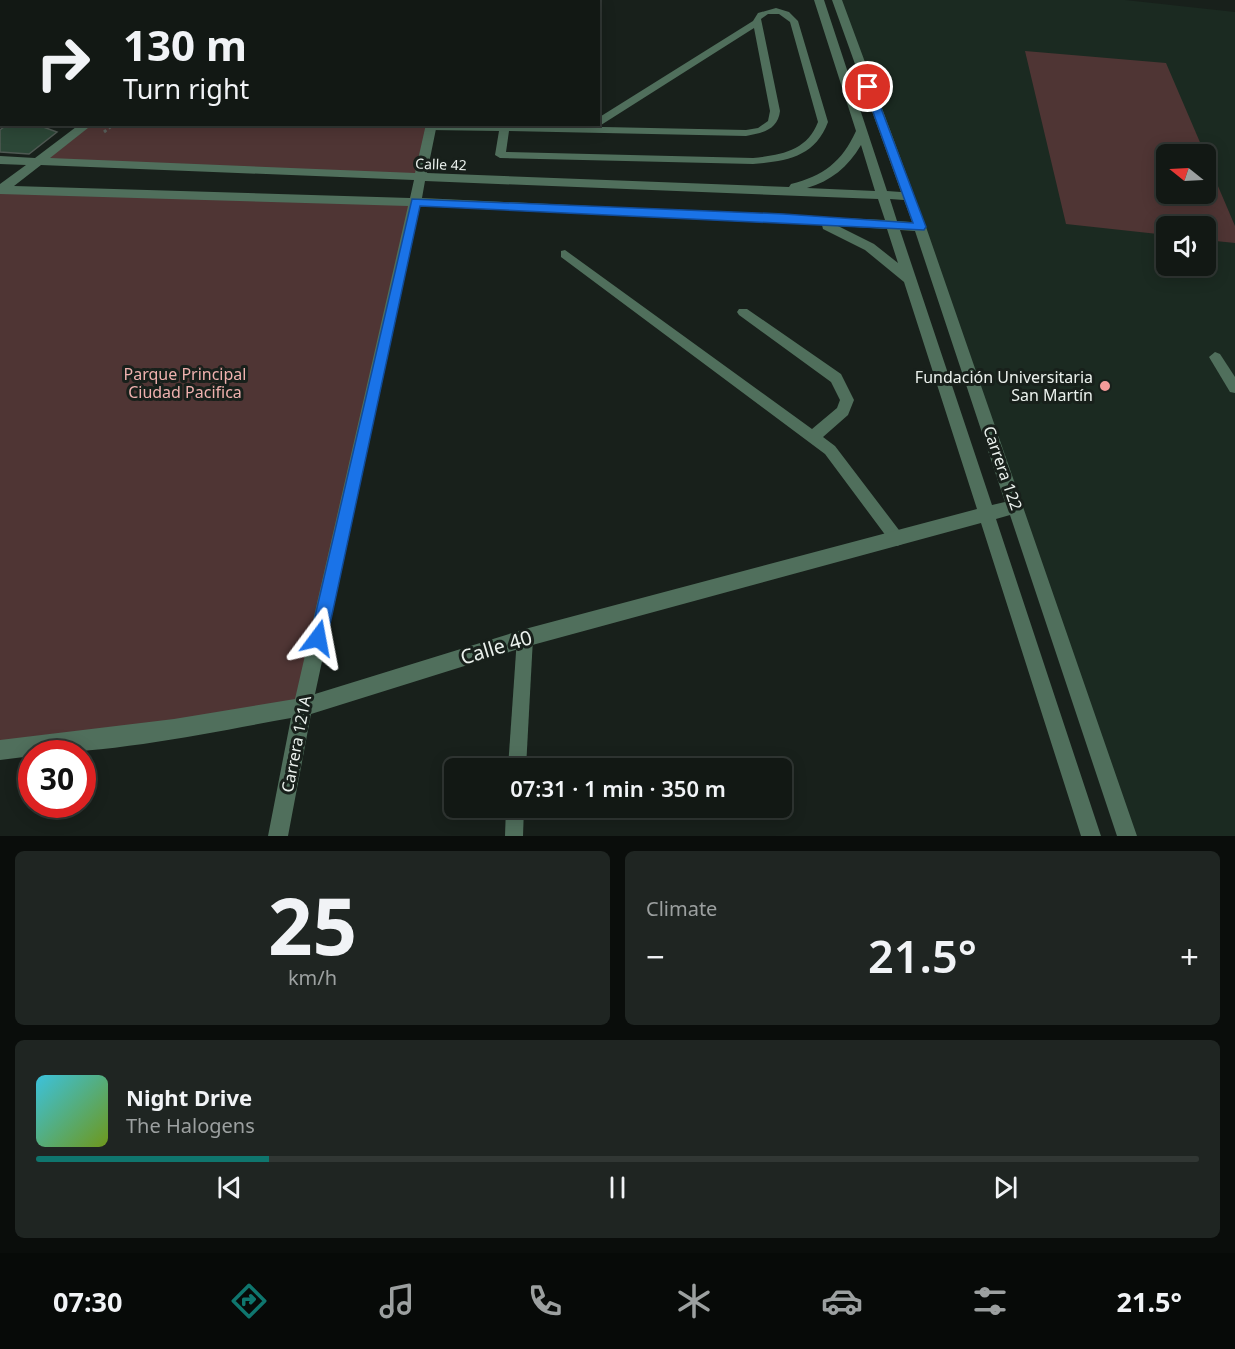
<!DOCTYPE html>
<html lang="en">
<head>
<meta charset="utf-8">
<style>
	:root { --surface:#121814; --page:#1f2522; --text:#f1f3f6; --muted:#9ca0a0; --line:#313734; --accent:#0f766e }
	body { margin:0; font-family:"Noto Sans",sans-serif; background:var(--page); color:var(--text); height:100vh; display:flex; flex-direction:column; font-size:22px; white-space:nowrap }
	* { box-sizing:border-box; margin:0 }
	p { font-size:20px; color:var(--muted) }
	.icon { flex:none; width:33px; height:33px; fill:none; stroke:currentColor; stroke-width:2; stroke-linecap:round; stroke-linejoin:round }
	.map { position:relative; height:836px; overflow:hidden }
	.sheet { display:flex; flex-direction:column; gap:15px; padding:15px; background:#0a0d0b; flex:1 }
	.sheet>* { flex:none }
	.hud { position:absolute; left:0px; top:0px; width:600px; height:126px; box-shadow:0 3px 15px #0003,0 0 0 2px var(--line); background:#121814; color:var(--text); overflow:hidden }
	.needle { width:39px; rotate:288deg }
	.controls { position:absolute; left:1156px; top:144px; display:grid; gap:12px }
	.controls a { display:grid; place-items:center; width:60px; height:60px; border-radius:9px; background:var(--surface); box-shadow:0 3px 15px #0003,0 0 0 2px var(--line); font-size:30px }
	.speed { position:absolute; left:18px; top:740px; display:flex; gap:12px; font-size:30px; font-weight:700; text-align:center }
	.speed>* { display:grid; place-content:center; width:78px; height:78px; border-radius:50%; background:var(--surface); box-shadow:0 3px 15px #0003,0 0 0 2px var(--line); line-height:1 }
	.speed .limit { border:9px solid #d22; background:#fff; color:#111 }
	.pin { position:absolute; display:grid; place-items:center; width:51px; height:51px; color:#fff; margin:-26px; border:3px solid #fff; border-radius:50%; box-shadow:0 2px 6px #0007 }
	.me { position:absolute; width:66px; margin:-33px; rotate:13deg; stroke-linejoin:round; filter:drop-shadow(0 0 4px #0008) }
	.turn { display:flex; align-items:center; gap:21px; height:126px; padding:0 24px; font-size:27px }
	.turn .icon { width:78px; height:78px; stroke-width:2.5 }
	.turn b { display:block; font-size:42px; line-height:51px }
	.big { font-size:45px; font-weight:600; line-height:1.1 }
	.sheet .tile { flex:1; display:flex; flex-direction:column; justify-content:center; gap:9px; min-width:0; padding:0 21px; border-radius:9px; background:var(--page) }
	.sheet .dial { align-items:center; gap:0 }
	.dial b { font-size:78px; line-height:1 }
	.song { display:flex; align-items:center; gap:18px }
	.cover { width:72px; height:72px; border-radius:9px; background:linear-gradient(135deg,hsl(190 70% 55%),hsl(80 70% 35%)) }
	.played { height:6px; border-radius:3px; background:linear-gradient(90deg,var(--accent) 20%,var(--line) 20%) }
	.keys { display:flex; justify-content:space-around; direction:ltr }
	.heat { display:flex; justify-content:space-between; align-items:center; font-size:33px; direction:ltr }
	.sheet .tiles { flex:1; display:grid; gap:15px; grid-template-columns:1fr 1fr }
	.tile:last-child { grid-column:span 2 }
	.trip { position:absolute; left:444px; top:758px; width:348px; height:60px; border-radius:9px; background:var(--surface); box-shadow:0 3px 15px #0003,0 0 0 2px var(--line); font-weight:600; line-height:60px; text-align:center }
	.tabs { display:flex; height:96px; justify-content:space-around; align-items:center; background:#070a08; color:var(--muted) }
	.tabs .icon { width:42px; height:42px }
	.tabs .on { color:var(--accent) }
	.tabs b { font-size:27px; color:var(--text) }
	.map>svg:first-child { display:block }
	.built { fill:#1b2a21; fill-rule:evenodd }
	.green { fill:#4f3534 }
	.building { fill:#2c4737; stroke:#4f5953; stroke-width:1.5 }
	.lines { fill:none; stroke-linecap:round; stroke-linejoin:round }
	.path { stroke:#59605b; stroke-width:3; stroke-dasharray:3 3; stroke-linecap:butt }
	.service { fill:#506f5c; fill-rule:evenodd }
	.minor { fill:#506f5c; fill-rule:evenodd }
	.route { fill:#1a73e8; stroke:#114b97; stroke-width:1.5 }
	.poi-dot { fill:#f59b99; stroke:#18201b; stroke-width:2 }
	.labels { text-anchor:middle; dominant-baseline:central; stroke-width:6; stroke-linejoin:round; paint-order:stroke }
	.far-street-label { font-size:14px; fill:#ebf1ed; stroke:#18201b }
	.park-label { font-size:16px; fill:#efb1ae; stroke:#18201b }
	.poi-label { font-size:16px; fill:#ebf1ed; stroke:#18201b; text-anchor:end }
	.street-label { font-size:16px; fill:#ebf1ed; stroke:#18201b }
	.near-street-label { font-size:20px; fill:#ebf1ed; stroke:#18201b }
</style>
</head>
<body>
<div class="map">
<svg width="1235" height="836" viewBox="0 0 1235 836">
	<rect width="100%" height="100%" fill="#18201b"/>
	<path class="built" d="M837,0H1125L1235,12V836H1127ZM1167,154H1206V194H1167ZM1167,226H1206V266H1167Z"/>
	<g class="green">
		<path d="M1025,51L1166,63L1205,154H1167V194H1206V158L1235,226V243L1206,240V226H1167V235L1066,224Z"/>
		<path d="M88,125H432L421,178L39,162Z"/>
		<path d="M0,190L416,202L303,707L0,750Z"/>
	</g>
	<path class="building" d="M8,124H35L57,132L29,154L0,152V130Z"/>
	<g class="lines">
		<path class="path" d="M104,132L114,124"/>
		<g class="service">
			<path d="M776,8L789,12L798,21L828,122C815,157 787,161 753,164L500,158L495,155L499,131L431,130L426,127L429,124H457L746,130L758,128L768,121L770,111L754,28L601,125L594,124H598V118L753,21L758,13ZM768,14H779L790,22L818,122C807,151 781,155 753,158L506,152L509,131L746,136C762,133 778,130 780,111L761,19Z"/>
			<path d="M565,250L812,429L837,408L840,400L831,382L739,315L737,312L739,309H747L841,374L854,400L848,415L823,437L835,446L902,534L904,539L902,544L897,546L892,544L825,454L561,257V251Z"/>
			<path d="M1215,352L1220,354L1235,377V393L1230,392L1209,357Z"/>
			<path d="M525,630L531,632L533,638L526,768H508L517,638L519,632Z"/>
			<path d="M506,807H524L523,836H505Z"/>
		</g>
		<g class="minor">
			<path d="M0,0H8L2,2L0,5Z"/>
			<path d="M118,0H129L117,2Z"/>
			<path d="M247,0H257L246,2Z"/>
			<path d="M453,0H463L453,2Z"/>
			<path d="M814,0H824L887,191L901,192L832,0H842L926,227L1137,836H1117L1010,515L996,519L1101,836H1081L981,523L525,647L311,714L288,836H268L291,718C208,733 115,753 32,753V756L0,760V740L174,719L295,699L408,206L0,194V184L26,165L0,164V156L35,158L80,124H93L50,158L415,173L426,124H437L427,173L789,187L791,184C823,176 842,162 856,131ZM861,145L875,191L807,188C831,181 848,167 861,145ZM41,165L414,180L410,198L14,186ZM425,181L878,199L885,220L422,198ZM890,199L904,200L912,222L897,221ZM420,206L822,225L823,229L865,250L904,282L977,509L525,629L315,694ZM838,226L887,229L898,263L874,244ZM900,230L915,231L1005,502L992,505Z"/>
			<path d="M0,81H2L0,88Z"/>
		</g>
	</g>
	<path class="route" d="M868,84L873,87L926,227L924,230L420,206L327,638L324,644L318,646L313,644L310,638L412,199L784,214L913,223L864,87Z"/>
	<circle class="poi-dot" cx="1105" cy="386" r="6"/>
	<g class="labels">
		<g class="far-street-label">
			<text transform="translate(441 164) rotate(2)">Calle 42</text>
		</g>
		<g class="park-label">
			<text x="185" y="374">Parque Principal<tspan x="185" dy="18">Ciudad Pacifica</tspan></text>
		</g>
		<g class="poi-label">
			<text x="1093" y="377">Fundación Universitaria<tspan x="1093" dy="18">San Martín</tspan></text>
		</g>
		<g class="street-label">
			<text transform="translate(1003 468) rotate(71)">Carrera 122</text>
			<text transform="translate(296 744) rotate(-79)">Carrera 121A</text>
		</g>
		<g class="near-street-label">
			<text transform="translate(496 647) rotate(-17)">Calle 40</text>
		</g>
	</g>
</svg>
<div class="controls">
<a><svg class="needle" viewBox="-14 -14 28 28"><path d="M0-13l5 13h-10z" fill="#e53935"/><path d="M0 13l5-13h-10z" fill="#9ca0a0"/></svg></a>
<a><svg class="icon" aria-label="sound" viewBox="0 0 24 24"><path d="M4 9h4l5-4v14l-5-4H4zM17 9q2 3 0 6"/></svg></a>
</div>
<div class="speed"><div class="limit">30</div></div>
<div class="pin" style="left:868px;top:87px;background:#d93025"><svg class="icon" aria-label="arrive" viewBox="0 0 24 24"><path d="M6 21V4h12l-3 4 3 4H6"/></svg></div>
<svg class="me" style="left:318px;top:638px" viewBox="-20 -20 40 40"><path d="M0-17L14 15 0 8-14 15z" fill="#1a73e8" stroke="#fff" stroke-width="4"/></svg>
<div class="trip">07:31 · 1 min · 350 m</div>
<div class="hud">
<div class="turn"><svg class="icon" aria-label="right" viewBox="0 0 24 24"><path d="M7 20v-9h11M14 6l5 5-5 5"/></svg><div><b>130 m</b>Turn right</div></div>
</div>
</div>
<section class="sheet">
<div class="tiles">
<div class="tile dial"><b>25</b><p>km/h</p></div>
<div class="tile"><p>Climate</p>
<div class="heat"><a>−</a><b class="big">21.5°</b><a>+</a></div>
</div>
<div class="tile">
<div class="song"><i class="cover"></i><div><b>Night Drive</b><p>The Halogens</p></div></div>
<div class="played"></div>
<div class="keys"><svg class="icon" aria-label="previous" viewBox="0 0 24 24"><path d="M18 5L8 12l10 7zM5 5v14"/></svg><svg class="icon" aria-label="pause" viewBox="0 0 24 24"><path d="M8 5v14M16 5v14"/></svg><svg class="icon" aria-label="next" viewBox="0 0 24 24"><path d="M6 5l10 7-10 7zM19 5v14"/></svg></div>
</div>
</div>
</section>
<nav class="tabs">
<b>07:30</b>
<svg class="icon on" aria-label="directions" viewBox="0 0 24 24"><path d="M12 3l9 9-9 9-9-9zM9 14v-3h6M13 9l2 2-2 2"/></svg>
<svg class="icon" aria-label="music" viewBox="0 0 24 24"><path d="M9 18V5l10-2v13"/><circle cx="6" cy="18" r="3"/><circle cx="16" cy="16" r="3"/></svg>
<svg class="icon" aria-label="phone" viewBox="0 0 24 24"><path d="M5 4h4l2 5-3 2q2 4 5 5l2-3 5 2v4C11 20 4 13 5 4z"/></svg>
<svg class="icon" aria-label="climate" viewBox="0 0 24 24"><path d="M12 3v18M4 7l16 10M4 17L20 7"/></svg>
<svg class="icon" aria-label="car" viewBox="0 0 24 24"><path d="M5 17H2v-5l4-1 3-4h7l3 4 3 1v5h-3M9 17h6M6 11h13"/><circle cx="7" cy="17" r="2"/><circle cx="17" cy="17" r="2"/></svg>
<svg class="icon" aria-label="filters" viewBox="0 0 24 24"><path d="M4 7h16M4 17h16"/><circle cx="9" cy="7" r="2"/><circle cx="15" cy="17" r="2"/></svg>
<b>21.5°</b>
</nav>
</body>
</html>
